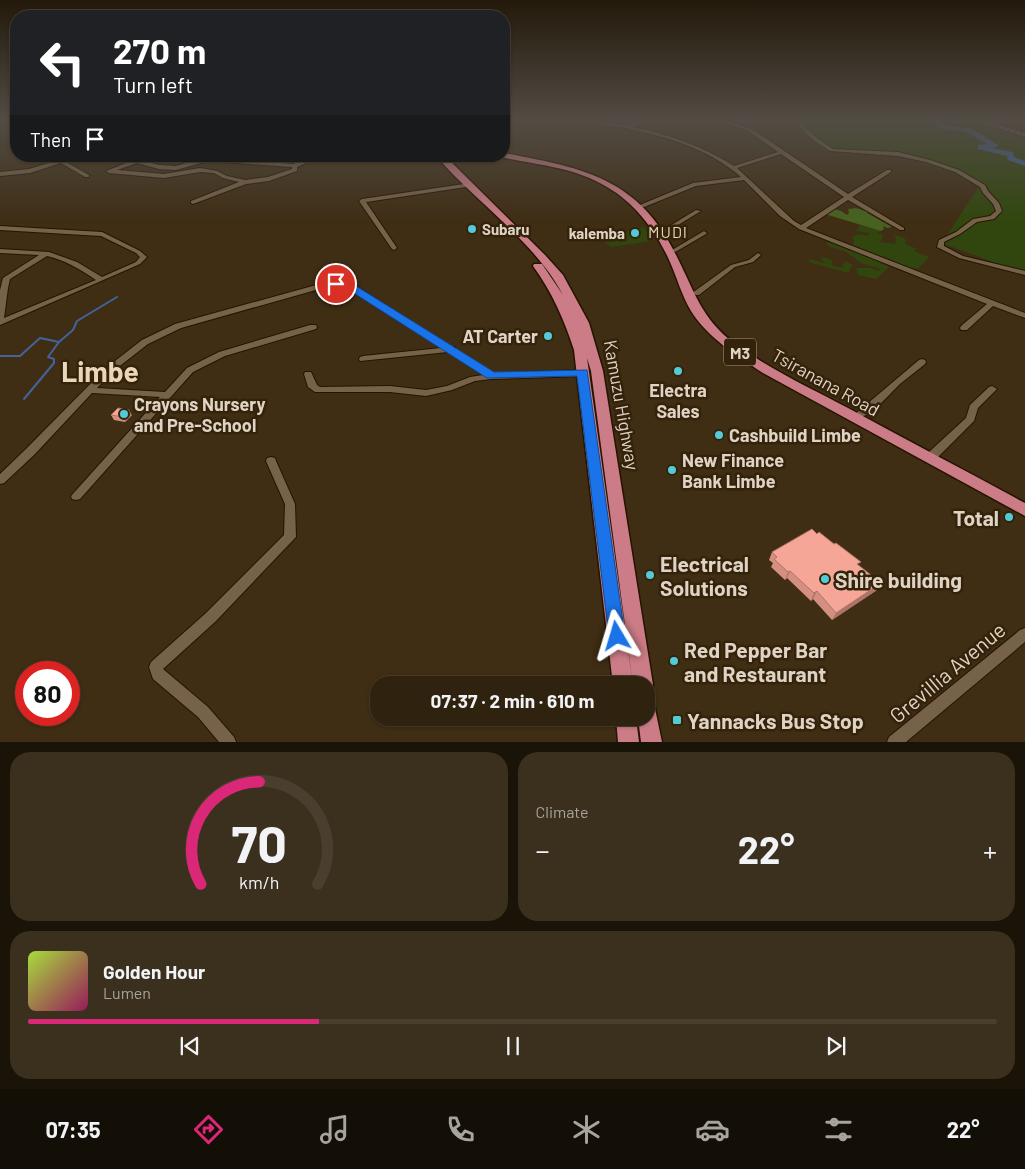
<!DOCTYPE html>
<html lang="en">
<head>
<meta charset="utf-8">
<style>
	:root { --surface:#2f220f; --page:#3b2f1d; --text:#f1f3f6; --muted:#a7a49e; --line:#4a3f2f; --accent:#db2777 }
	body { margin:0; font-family:Barlow,sans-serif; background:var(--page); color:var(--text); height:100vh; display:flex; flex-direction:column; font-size:19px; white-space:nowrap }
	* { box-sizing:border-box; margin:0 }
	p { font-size:16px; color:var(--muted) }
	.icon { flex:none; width:28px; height:28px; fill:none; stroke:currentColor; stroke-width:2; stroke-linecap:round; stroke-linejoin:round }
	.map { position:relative; height:742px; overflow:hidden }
	.sheet { display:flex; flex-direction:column; gap:10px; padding:10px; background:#1a1308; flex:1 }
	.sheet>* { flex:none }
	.hud { position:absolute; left:10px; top:10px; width:500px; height:152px; border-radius:20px; box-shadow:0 1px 4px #0004,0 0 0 1px var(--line); background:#202124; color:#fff; overflow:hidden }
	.speed { position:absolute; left:15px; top:661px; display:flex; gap:10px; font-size:25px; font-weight:700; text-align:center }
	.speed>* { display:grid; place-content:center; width:65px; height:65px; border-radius:50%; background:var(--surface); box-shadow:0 1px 4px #0004,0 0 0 1px var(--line); line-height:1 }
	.speed .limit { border:8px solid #d22; background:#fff; color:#111 }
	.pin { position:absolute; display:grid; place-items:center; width:42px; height:42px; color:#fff; margin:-21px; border:2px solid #fff; border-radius:50%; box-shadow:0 1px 5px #0007 }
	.me { position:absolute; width:55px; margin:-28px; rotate:353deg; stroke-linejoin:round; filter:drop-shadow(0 0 4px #0008) }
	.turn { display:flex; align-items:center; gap:18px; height:105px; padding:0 20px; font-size:22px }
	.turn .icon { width:65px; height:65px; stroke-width:2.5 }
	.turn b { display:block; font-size:35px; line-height:42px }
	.then { display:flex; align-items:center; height:48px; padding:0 20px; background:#0003; gap:10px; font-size:19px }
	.big { font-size:38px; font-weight:700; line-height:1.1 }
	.sheet .card { flex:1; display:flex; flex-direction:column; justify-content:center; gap:8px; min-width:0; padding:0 18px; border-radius:20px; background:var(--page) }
	.sheet .dial { align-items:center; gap:0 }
	.dial svg { height:130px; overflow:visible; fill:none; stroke:var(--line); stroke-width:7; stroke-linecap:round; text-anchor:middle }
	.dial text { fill:var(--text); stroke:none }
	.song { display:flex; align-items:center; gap:15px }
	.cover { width:60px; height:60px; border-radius:8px; background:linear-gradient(135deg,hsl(80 70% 55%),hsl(330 70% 35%)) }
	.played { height:5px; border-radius:2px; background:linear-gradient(90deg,var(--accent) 30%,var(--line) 30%) }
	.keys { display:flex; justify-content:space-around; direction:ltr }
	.heat { display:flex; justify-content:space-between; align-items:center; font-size:28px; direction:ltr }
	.sheet .tiles { flex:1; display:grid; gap:10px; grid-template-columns:1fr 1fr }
	.card:last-child { grid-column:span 2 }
	.trip { position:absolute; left:370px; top:676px; width:285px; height:50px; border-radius:20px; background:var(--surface); box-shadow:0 1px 4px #0004,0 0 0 1px var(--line); font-weight:700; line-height:50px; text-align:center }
	.menu { display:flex; height:80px; justify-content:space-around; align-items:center; background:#130e06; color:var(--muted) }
	.menu .icon { width:35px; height:35px }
	.menu .selected { color:var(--accent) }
	.menu b { font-size:22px; color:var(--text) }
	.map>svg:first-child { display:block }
	.green { fill:#31460e }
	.forest { fill:#476220 }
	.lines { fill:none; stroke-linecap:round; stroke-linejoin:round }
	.stream { stroke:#42639c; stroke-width:2 }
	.river { fill:#42639c; fill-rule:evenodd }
	.minor-casing { stroke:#251500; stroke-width:2 }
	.highway-casing { stroke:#251500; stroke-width:3 }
	.minor { fill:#766248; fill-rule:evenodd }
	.highway { fill:#cc7c87; fill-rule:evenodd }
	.rail-casing { stroke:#8b7c68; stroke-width:2.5 }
	.rail { stroke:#34230a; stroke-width:1; stroke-dasharray:3; stroke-linecap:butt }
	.wall { fill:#d48f81 }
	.shaded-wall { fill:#ac7469 }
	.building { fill:#f6a696; stroke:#ac7469 }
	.route { fill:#1a73e8; stroke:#114b97 }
	.poi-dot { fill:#52cbd7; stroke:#34230a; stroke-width:2 }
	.labels { text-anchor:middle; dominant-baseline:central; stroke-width:5; stroke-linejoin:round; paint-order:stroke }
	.far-poi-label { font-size:15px; font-weight:bold; fill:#dfd3c5; stroke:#34230a; text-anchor:start }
	.far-quarter-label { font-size:16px; letter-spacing:1px; fill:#ecd6b9; stroke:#34230a }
	.shield { fill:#34230a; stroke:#ac9e8d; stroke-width:1 }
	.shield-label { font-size:16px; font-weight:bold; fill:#dfd3c5 }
	.poi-label { font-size:18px; font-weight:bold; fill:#dfd3c5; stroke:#34230a; text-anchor:start }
	.street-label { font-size:18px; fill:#dfd3c5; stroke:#34230a }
	.near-poi-label { font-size:21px; font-weight:bold; fill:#dfd3c5; stroke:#34230a; text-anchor:start }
	.near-street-label { font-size:21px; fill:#dfd3c5; stroke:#34230a }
	.town-label { font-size:28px; font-weight:bold; fill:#ecd6b9; stroke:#34230a }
</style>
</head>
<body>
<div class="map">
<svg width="1025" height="742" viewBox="0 0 1025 742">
	<rect width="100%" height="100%" fill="#3f2d14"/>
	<g class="green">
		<path d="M786,119H966L1025,139V274L942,243L981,183L891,152H826Z"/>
		<path d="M860,225L881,231L877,233L888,237L882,236V240L879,241L881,242L897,244L895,242L896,237L891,234L908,239H904L906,241L905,244L918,249H914L916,252L929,257L918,269L908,268L885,257L875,255L852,246L854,241L852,238L857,234L869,236V233L856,231Z"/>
		<path d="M644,227L652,241L611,247L600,238Z"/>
		<path d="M833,242L843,246V248L849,250L847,251H856L865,254L867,258L877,257L887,262L880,263L889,267L876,279L858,275L856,268H872L878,271L881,269L861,263L845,251L830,247L825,243Z"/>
		<path d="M822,257L832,260L833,266L845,268L842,266L846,261L854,266H851L849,272H845L812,263L809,261L810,259L827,264L821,260Z"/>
	</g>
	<path class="forest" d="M856,208L868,212L867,213L892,227L887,228L883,226L884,229L881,231L825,214L834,209L841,211L847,215L849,213L848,209Z"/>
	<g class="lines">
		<g class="stream">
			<path d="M0,356H20L40,338L59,342L73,330L77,321L117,297"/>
			<path d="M24,399L54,363V359L48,357L59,342"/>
		</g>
		<path class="river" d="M931,119H937C944,128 956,126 967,128C977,130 991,140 999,146L992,148L1013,152L1014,157L1025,161V166L1008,160L1007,156L978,149V145L987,144C980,141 973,135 966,132C955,128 935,133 931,119Z"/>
		<defs>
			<g id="minor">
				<path d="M11,119H16L0,125V122Z"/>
				<path d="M581,119C595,118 610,124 624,125C632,126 639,119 647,119L632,127C669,134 702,146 734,166L778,152L748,131L715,119H721L752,129L848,194L887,170H891V172L852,197L904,228V230H900L848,200L806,228L1025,313V318L993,306L967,330H961L960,328L961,326L987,304L799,229L780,216L744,180L696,186L639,209H635V207L693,183L741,177C708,148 667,137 625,128C611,125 593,125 581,119ZM781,154L844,197L801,225L794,221L737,168Z"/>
				<path d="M792,119H796L817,138L833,149L898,152L930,160L959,170L985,185L988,191L999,203L1002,211L994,219L977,222L960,234L944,242V246L963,256L1025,271V275L959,258L937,247L939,240L956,232L973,219L990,216L996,211L993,204L983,193L980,187L955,172L926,162L898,156L830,151L813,140Z"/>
				<path d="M72,156H80L66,162L89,175V177H85L61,163L30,173L0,176V172L29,169Z"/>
				<path d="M315,156H322L297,167V171L269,181L246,184L193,204L191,203V201L239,182L223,178L214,173L200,172L164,178L109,173L106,171L137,159L159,165L176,166L208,157L293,164ZM208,161L292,167V169L268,177L245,180L227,176L217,171L200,168L164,174L117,170L137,163L159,169L176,170Z"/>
				<path d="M464,184L466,185V187L366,202L397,248L394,250L392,249L359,201L362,199Z"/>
				<path d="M696,210L701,211L665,233L663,234L660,232Z"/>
				<path d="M0,226L102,232L140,251L147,257L140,264L0,325V290L3,278L39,255L0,253V249L49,252L77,262L102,277L136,262L140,257L136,253L101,236L0,230ZM47,256C65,260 80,269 96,280L4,318L8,288L10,279Z"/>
				<path d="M704,231L707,233L706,234L677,251L675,252L672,250Z"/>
				<path d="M758,253L761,255L753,262L735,267L699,295H696L692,293L731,265L749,260Z"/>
				<path d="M327,282L345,283L356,286L451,347H455L456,350L493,373L583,370L587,373L583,376L491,379L475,381L452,390L426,396L390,392H315L308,387L304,374L305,372H311L317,385L320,387L390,386L426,390L447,386L470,377L483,375L448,352L360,361L359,359L360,357L363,356L441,348L350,290L344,287L330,286L181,328L148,344L112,372L97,388L165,392L187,368L219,352L310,325H316L317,327L316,329L225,356L193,372L80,499L76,500L72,499L71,496L160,397L92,393L34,455L4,483L0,484V474L26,449L106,368L142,340L175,324Z"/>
				<path d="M922,359L925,360L926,362L925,364C917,371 908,377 900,384C890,393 869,420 856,417L854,415L919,360Z"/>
				<path d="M992,386L997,389L978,408L974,421L937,458H929L928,455L929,452L966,418L970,405L989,387Z"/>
				<path d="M271,457L275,458L276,461L295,504L296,537L216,621L163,669L208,707L234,737L236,742H219L198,717L153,679L149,667L151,662L206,613L284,535L285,504L266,461L267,458Z"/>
				<path d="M1025,628V642L906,742H887L889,737L1020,630Z"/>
			</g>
			<g id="highway">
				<path d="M504,153C584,168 640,178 678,259C695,293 702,319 734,343C769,369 810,388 848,408C907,440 966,471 1025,503V516L763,373C736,355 708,338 691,311C682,296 677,278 670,262C657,232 635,203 607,187C575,167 537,165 501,157L504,156Z"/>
				<path d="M436,156H445L545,255L563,275L589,323L603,371L653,685L650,692L646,693V685H633L591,371L587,358L633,685H613L574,350C564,319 552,292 533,266L534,264H542L563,295C536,243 475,201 436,156Z"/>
				<path d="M646,696L653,699L662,742H641L638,718H646Z"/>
				<path d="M616,718H636L639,742H618Z"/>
			</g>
		</defs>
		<use href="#minor" class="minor-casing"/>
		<use href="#highway" class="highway-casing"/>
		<use href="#minor" class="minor"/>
		<use href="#highway" class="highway"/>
		<defs>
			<path id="rail" d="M974,119L1025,135"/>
		</defs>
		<use href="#rail" class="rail-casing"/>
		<use href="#rail" class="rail"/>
	</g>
	<g class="wall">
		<path d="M111,415H132L125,422L114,420Z"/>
		<path d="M817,534L859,566L877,590L832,620L813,599L811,601L787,578L785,580L771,567L773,563L769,560L772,552Z"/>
	</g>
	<g class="shaded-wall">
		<path d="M129,410L132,415L125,422L123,417Z"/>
		<path d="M790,571L787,578L785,580L788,572Z"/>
		<path d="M881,583L877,590L832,620L836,613Z"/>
		<path d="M817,591L813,599L811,601L814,593Z"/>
	</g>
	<g class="building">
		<path d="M118,408L129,410L123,417L111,415Z"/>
		<path d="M812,529L817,534L819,532L834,544L836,543L861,562L857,564L881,583L836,613L817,591L814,593L790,571L788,572L774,559L777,557L772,552Z"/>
	</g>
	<linearGradient id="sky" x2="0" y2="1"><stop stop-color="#23190b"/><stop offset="0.54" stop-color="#524c45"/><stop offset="1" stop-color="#524c45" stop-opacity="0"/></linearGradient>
	<rect width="1025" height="222" fill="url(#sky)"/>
	<path class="route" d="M336,281L356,286L494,372L587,370L625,636L623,641L617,644L611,641L609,636L577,376L487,378L349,290L333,286L332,284Z"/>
	<g class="poi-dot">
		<circle cx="472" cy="229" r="5"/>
		<circle cx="635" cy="233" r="5"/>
		<circle cx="548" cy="336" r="5"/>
		<circle cx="678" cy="371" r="5"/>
		<circle cx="124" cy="414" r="5"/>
		<circle cx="719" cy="435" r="5"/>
		<circle cx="672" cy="470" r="5"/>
		<circle cx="1009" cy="517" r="5"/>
		<circle cx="650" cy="575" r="5"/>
		<circle cx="825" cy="579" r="5"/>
		<circle cx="674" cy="661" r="5"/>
		<rect x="672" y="715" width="10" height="10" rx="2.5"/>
	</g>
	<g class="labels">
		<g class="far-poi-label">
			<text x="482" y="229">Subaru</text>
			<text x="625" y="233" text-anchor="end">kalemba</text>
		</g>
		<g class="far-quarter-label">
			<text x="668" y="231">MUDI</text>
		</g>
		<rect class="shield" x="724" y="338.5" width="32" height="27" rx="4"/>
		<g class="shield-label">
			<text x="740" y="352">M3</text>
		</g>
		<g class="poi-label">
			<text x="538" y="336" text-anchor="end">AT Carter</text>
			<text x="678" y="390" text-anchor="middle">Electra<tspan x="678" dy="21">Sales</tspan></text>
			<text x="134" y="404">Crayons Nursery<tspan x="134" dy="21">and Pre-School</tspan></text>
			<text x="729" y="435">Cashbuild Limbe</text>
			<text x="682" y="460">New Finance<tspan x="682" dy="21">Bank Limbe</tspan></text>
		</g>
		<g class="street-label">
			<text transform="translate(826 382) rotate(29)">Tsiranana Road</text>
			<text transform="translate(622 405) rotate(80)">Kamuzu Highway</text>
		</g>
		<g class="near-poi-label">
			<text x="999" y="517" text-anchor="end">Total</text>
			<text x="660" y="563">Electrical<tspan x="660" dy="24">Solutions</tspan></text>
			<text x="835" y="579">Shire building</text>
			<text x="684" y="649">Red Pepper Bar<tspan x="684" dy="24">and Restaurant</tspan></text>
			<text x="687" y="720">Yannacks Bus Stop</text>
		</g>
		<g class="near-street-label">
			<text transform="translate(947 672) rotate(-40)">Grevillia Avenue</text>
		</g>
		<g class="town-label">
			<text x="100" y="371">Limbe</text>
		</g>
	</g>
</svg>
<div class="speed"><div class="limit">80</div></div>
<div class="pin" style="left:336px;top:284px;background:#d93025"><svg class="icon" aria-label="arrive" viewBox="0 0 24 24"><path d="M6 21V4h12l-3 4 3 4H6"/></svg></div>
<svg class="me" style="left:617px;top:636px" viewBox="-20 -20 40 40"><path d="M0-17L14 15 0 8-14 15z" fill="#1a73e8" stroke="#fff" stroke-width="4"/></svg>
<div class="trip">07:37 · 2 min · 610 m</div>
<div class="hud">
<div class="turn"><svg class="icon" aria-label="left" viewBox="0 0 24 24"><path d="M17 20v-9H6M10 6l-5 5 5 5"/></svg><div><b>270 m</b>Turn left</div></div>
<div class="then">Then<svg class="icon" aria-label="arrive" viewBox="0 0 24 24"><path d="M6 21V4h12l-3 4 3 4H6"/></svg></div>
</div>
</div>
<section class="sheet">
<div class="tiles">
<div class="card dial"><svg viewBox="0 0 100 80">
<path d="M14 69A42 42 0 1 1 86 69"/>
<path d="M14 69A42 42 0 0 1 50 6" stroke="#db2777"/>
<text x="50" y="56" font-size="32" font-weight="700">70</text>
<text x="50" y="72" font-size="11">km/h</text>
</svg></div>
<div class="card"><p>Climate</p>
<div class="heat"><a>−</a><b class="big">22°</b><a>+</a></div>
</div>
<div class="card">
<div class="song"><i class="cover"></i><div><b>Golden Hour</b><p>Lumen</p></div></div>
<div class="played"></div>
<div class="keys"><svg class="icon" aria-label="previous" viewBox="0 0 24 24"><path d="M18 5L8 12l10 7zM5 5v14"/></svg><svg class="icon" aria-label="pause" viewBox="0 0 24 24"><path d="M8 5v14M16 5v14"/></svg><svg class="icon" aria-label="next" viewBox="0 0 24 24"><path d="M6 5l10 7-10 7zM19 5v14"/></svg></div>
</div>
</div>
</section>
<nav class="menu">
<b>07:35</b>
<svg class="icon selected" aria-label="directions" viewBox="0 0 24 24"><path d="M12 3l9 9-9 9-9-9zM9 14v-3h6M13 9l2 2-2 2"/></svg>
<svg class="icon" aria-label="music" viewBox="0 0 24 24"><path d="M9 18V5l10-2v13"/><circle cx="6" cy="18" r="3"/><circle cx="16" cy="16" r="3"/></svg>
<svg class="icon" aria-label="phone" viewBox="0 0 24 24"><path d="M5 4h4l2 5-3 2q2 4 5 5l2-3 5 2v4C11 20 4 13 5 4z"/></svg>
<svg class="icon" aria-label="climate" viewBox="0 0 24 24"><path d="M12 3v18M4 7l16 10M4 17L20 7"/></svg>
<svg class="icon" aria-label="car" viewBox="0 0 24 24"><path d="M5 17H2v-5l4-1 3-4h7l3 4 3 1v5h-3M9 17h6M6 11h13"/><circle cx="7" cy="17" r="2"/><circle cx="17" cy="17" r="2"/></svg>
<svg class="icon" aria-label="filters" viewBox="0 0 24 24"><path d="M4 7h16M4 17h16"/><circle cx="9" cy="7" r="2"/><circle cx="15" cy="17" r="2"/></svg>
<b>22°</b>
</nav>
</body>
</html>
